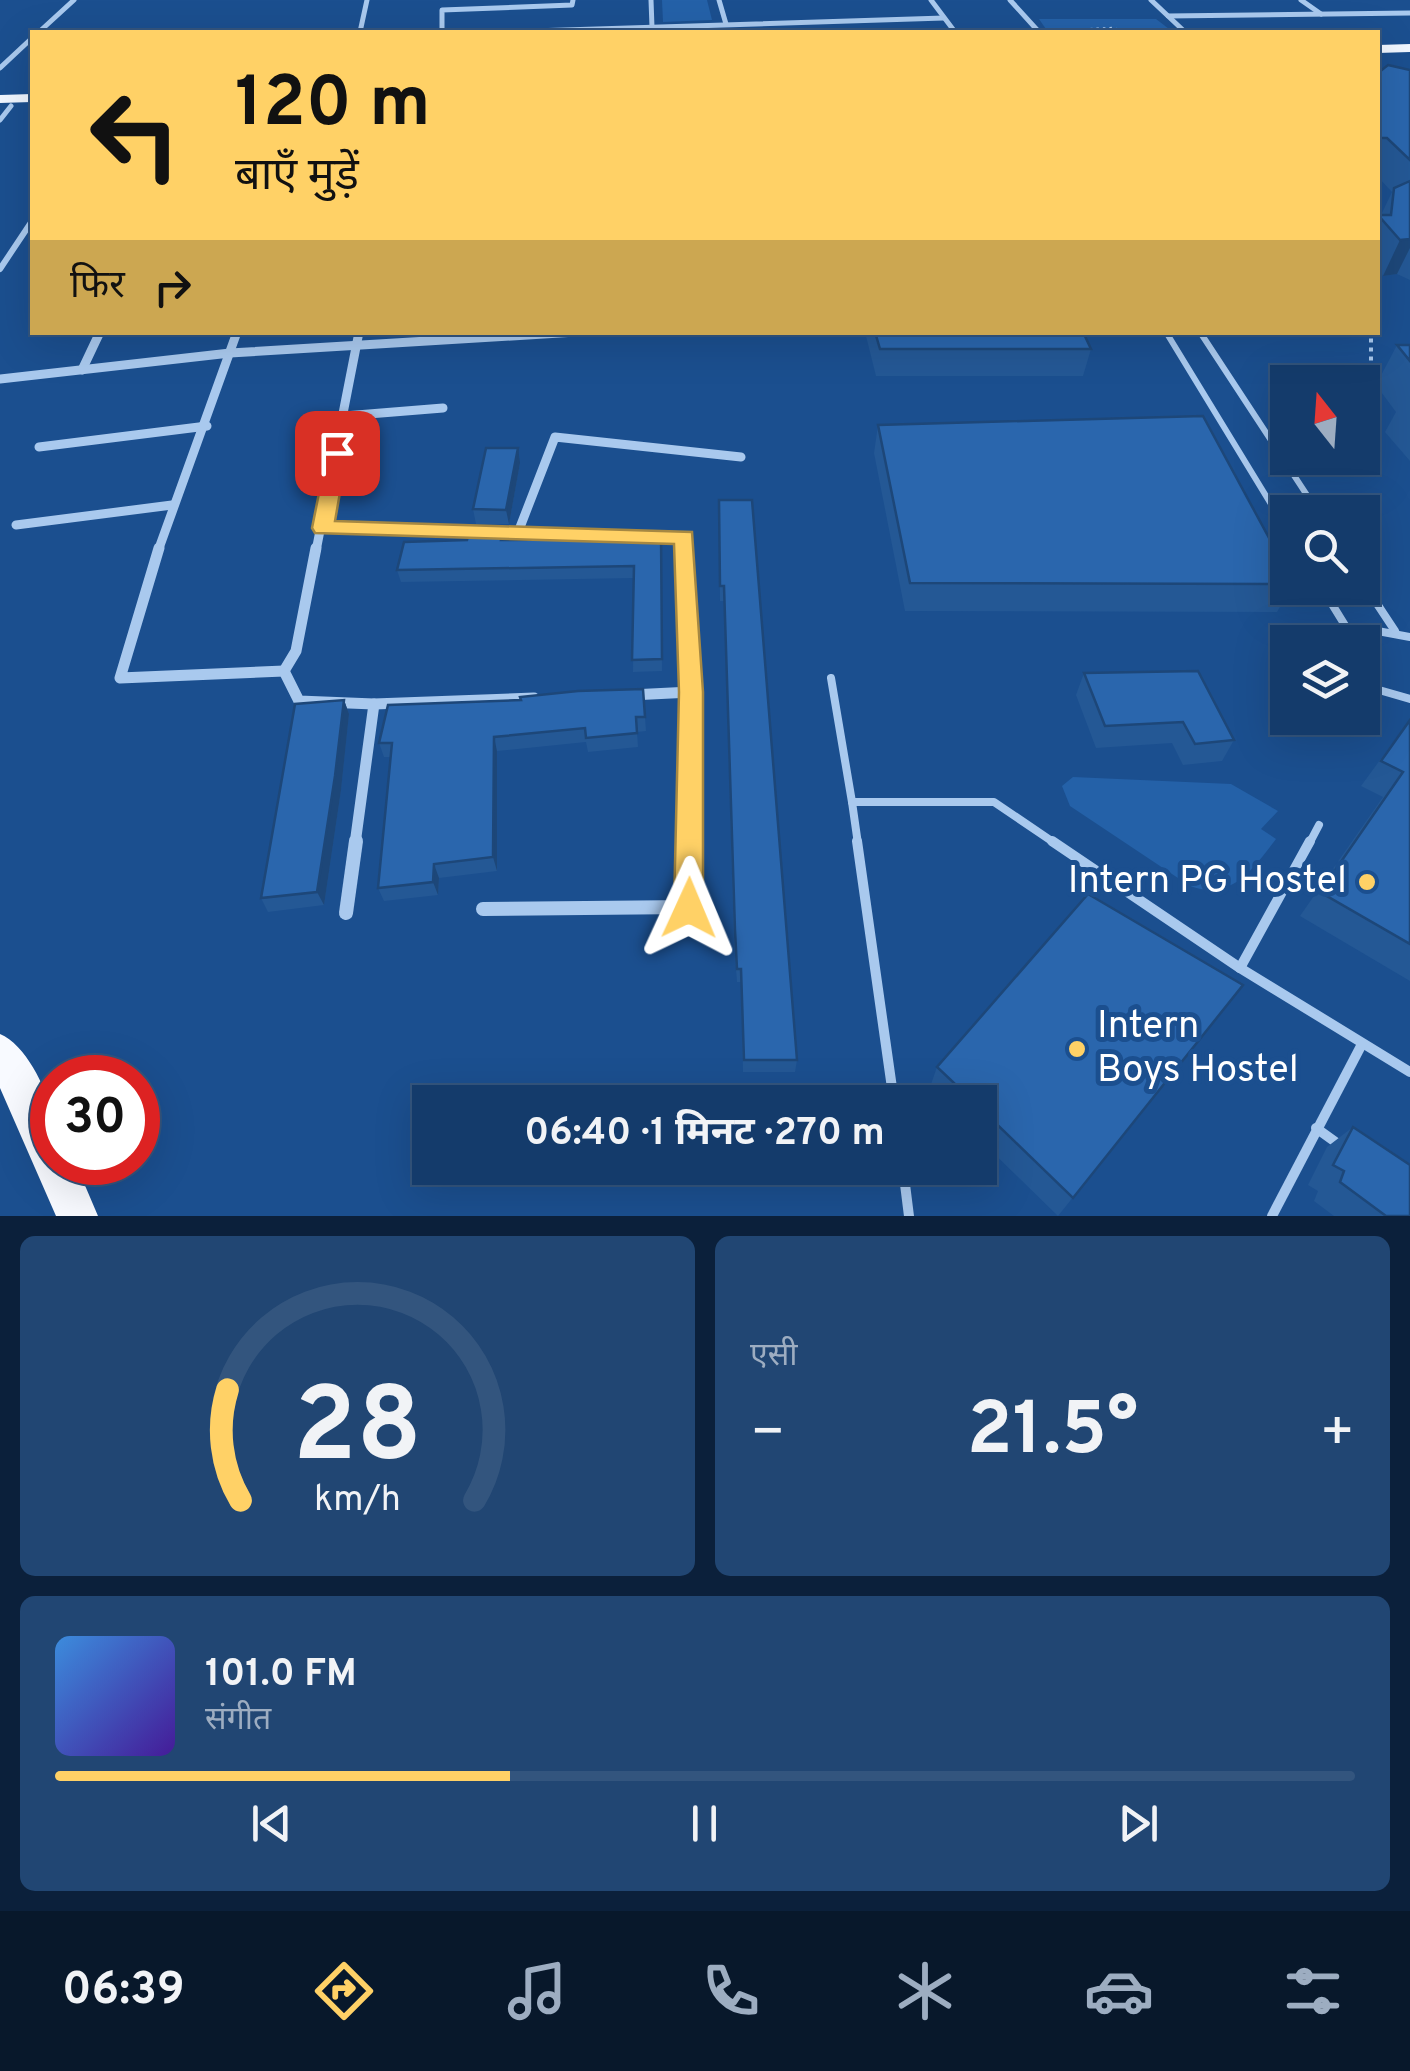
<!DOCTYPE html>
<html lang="hi">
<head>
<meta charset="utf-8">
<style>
	:root { --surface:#143b6b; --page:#214673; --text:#f1f3f6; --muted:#9dadc1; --line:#33557e; --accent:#ffd166 }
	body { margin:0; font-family:Overpass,"Noto Sans Devanagari",sans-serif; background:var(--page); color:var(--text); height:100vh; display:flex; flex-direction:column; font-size:38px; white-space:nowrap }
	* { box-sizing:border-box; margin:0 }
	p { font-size:32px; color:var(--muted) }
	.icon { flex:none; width:55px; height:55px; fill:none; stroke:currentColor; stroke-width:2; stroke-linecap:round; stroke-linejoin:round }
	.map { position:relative; height:1216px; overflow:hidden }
	.panel { display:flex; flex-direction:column; gap:20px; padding:20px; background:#0b203b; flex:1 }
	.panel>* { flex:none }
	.guide { position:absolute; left:30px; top:30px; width:1350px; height:305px; border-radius:0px; box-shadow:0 10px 40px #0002,0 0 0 2px var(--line); background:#ffd166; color:#111; overflow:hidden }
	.needle { width:65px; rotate:343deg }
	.buttons { position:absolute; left:1270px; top:365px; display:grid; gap:20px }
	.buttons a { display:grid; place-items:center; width:110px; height:110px; border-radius:0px; background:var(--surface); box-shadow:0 10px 40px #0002,0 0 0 2px var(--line); font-size:50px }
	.speed { position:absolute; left:30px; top:1055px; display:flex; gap:20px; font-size:50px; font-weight:700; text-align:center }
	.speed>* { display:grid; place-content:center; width:130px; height:130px; border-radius:50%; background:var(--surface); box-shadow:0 10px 40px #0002,0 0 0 2px var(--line); line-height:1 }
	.speed .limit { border:15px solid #d22; background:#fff; color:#111 }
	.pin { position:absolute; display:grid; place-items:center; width:85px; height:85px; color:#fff; margin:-42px; border-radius:20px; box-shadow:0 5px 15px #0006 }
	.me { position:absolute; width:110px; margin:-55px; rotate:1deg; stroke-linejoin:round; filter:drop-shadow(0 0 8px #0008) }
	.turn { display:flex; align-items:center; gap:35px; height:210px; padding:0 40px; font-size:45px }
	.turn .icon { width:130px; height:130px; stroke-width:2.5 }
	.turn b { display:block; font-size:70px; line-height:85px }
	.then { display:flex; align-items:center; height:95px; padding:0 40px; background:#0003; gap:20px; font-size:38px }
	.big { font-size:75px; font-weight:700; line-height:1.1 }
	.panel .widget { flex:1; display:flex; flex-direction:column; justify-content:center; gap:15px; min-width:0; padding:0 35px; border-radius:15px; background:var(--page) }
	.panel .dial { align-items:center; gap:0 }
	.dial svg { height:260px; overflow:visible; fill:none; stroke:var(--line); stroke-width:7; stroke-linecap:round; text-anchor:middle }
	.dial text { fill:var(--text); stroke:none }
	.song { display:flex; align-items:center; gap:30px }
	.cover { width:120px; height:120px; border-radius:15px; background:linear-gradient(135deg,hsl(210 70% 55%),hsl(260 70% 35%)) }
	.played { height:10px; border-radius:5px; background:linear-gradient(90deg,var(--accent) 35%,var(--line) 35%) }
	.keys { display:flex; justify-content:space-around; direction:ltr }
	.heat { display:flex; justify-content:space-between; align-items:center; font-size:55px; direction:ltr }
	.panel .tiles { flex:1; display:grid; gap:20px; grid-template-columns:1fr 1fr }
	.widget:last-child { grid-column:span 2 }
	.trip { position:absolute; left:412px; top:1085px; width:585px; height:100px; border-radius:0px; background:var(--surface); box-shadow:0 10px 40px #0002,0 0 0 2px var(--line); font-weight:700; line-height:100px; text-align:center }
	.tab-bar { display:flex; height:160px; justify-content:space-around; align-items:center; background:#08182b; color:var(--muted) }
	.tab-bar .icon { width:70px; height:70px }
	.tab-bar .current { color:var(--accent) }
	.tab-bar b { font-size:45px; color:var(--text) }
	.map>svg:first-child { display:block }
	.green { fill:#2461a8 }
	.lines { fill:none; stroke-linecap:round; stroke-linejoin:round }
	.path-far1 { stroke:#a9c9ee; stroke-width:2.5; stroke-dasharray:2.5 4; stroke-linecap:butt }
	.path { stroke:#a9c9ee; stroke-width:4; stroke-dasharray:4 5; stroke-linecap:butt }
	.service-far2 { stroke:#a9c9ee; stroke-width:6 }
	.service-far1 { stroke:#a9c9ee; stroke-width:8 }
	.service { stroke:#a9c9ee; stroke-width:10 }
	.minor-far4 { stroke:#a9c9ee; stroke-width:5 }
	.minor-far3 { stroke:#a9c9ee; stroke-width:6 }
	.minor-far2 { stroke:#a9c9ee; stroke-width:9 }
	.minor-far1 { stroke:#a9c9ee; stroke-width:11 }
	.minor { stroke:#a9c9ee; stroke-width:14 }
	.primary { fill:#f0f6ff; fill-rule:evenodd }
	.trunk { fill:#f8faff; fill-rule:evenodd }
	.wall { fill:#245895 }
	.shaded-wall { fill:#1d4779 }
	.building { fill:#2a66ad; stroke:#1d4779; stroke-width:2.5 }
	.route { fill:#ffd166; stroke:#a68842; stroke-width:2.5 }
	.poi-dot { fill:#ffd166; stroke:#1b4f8f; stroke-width:4 }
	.labels { text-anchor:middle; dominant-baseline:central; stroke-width:10; stroke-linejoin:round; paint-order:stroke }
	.near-poi-label { font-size:38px; fill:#fff; stroke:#1b4f8f; text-anchor:end }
</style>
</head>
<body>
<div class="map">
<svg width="1410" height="1216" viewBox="0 0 1410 1216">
	<rect width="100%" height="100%" fill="#1b4f8f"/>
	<g class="green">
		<path d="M662,0H707L712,20L663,22Z"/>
		<path d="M1039,19H1156L1173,32H1048Z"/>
		<path d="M1073,777L1231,784L1278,811L1261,829L1276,839C1252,870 1232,901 1190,886L1070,806L1062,786Z"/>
	</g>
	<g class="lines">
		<g class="path-far1">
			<path d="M1122,30H1164"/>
			<path d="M1051,31L1114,28L1122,32"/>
		</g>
		<path class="path" d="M1344,382L1371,364V332"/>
		<g class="service-far2">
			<path d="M1166,332L1288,532"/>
			<path d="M1200,332L1318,512"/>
		</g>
		<g class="service-far1">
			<path d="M1362,581L1395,631"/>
			<path d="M1322,588L1351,635"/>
			<path d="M1345,642L1367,629L1410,637"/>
			<path d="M831,678L852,802H994L1056,844"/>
			<path d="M1362,680L1379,690L1410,699"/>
			<path d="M852,802L858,844"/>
			<path d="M1309,844L1319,825"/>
		</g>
		<g class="service">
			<path d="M857,841L894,1102"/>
			<path d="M1052,841L1240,968L1410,1072"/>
			<path d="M1240,968L1310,841"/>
			<path d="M1316,1128L1341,1146"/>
			<path d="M903,1168L909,1216"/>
			<path d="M1272,1216L1362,1044"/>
		</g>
		<g class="minor-far4">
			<path d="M651,0L652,27"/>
			<path d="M719,0L726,24"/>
			<path d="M931,0L955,32"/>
			<path d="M1010,0L1039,32"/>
			<path d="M1151,0L1185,32"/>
			<path d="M1301,0L1321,14"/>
			<path d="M1168,16L1410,13"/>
			<path d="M39,32L74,0"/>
			<path d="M360,32L367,0"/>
			<path d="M442,32V10L572,5L573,0"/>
			<path d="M498,32L944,18"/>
			<path d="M0,68L32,38"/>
			<path d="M0,120L11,106"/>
		</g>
		<path class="minor-far3" d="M0,269L32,221"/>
		<g class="minor-far2">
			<path d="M82,370L100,332"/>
			<path d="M0,379L230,353L576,332"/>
			<path d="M344,416L443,408"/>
			<path d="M39,447L207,426"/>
			<path d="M16,525L172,505"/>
			<path d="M323,528L685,537L686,551"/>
			<path d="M517,535L555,437L741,457"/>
			<path d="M158,551L237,332"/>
			<path d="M316,551L359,332"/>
		</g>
		<g class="minor-far1">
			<path d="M159,548L120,678L284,671"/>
			<path d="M685,548L691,692L690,844"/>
			<path d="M284,671L299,701L374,704L534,698"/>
			<path d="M284,671L296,651L316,548"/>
			<path d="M631,695L691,692"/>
			<path d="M355,844L374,704"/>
		</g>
		<g class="minor">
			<path d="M483,909L689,907L690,841"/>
			<path d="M346,913L356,841"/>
		</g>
		<g class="primary">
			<path d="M1410,44V52L1378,53V45Z"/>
			<path d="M32,94V102L0,103V95Z"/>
		</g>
		<path class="trunk" d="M0,1034C25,1044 46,1087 52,1113C56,1128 52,1147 52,1162H75L98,1216H56L0,1088Z"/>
	</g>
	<g class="wall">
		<path d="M1410,70V280L1397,274L1383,276L1378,270V215H1381L1392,192L1378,177V73Z"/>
		<path d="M865,332H1083L1091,349L1083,376H876Z"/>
		<path d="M1397,345H1410V461L1385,432L1396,412L1376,385Z"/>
		<path d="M878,425L1288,573V588H1291L1277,612L905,611L874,453Z"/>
		<path d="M520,463L509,524H476L473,509Z"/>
		<path d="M719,500L797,1060L795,1072H743L741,982H737L734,943L724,601H720Z"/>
		<path d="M661,533L662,671L633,672L634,578L401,582L397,570L505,540L600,539L636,538Z"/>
		<path d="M1084,673L1234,740L1222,761L1183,765L1172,743L1096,748L1076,695Z"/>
		<path d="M643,689L646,731L637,732L638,747L588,752L586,742L497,751V871L439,878L438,895L384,901L378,888L390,757H384L379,743L521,700Z"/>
		<path d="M344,700L349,714L341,790L324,905L268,912L261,898Z"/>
		<path d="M1410,719V981L1300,916L1383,797L1361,786Z"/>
		<path d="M1243,985L1058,1216L980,1140V1102H942L929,1090L937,1067Z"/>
		<path d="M1353,1127L1410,1216H1334L1314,1201L1318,1191L1308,1185L1327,1147Z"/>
	</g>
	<g class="shaded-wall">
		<path d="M1410,239V248L1397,274L1383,276L1400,240Z"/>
		<path d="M518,448L520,463L509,524L506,510Z"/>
		<path d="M344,700L349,714L341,790L324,905L317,892Z"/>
		<path d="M494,737L497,751V871L493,857Z"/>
		<path d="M434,864L439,878L438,895L433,882Z"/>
	</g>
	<g class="building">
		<path d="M1388,65L1410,70V160L1387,138H1378V73Z"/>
		<path d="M1410,181V239L1400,240L1378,215H1391L1394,188Z"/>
		<path d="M875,332H1083L1091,349H880Z"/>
		<path d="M1397,345H1410V361Z"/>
		<path d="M1203,416L1288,573V584L910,583L878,425Z"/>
		<path d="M486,448H518L506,510L473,509Z"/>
		<path d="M719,500H752L797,1060H744L741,969H737L735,930L724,586H720Z"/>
		<path d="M470,528L503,529L501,540L600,539L636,538V532L661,533L662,659L632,660L634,566L397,570L404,542L467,540Z"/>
		<path d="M1198,671L1234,740L1195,744L1183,722L1105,726L1084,673Z"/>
		<path d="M643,689L645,717H636L637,733L586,738L585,728L494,737L493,857L434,864L433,882L378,888L392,743H379L388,705L521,700L520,697L578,691Z"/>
		<path d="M344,700L335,776L317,892L261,898L295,704Z"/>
		<path d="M1410,720V944L1320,892L1403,772L1381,761Z"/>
		<path d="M1088,894L1243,985L1073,1198L980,1108V1102H974L937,1067Z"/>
		<path d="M1353,1127L1410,1165V1216H1386L1340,1182L1344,1171L1333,1165Z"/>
	</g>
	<path class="route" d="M337,447L347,453L335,521L692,532L703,692V908L699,917L689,921L679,917L674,908L679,692L674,544L315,533L312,528L327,453Z"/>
	<g class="poi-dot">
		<circle cx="1367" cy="882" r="10"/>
		<circle cx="1077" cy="1049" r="10"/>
	</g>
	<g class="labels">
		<g class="near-poi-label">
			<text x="1347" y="882">Intern PG Hostel</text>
			<text x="1097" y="1027" text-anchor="start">Intern<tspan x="1097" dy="44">Boys Hostel</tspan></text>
		</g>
	</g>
</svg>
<div class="buttons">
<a><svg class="needle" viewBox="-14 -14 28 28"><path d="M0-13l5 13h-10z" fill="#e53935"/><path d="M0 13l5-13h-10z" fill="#9dadc1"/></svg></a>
<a><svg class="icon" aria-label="search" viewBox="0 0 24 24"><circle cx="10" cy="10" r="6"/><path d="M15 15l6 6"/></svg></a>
<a><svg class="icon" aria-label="layers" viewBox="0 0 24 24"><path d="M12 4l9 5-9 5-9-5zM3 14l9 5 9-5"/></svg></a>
</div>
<div class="speed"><div class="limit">30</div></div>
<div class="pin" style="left:337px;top:453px;background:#d93025"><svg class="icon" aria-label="arrive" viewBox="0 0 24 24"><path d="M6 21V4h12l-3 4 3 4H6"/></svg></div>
<svg class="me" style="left:689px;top:908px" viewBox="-20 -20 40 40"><path d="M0-17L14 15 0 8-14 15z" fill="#ffd166" stroke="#fff" stroke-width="4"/></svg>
<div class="trip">06:40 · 1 मिनट · 270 m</div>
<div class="guide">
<div class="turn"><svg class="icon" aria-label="left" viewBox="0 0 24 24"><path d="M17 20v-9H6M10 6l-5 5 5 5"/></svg><div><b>120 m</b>बाएँ मुड़ें</div></div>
<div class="then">फिर<svg class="icon" aria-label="right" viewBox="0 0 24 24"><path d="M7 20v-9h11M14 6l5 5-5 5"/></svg></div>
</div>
</div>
<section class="panel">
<div class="tiles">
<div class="widget dial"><svg viewBox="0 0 100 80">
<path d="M14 69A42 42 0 1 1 86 69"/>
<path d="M14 69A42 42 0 0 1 10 35" stroke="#ffd166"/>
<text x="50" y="56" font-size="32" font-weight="700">28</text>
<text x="50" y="72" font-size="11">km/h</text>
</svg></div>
<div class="widget"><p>एसी</p>
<div class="heat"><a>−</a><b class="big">21.5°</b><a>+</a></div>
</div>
<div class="widget">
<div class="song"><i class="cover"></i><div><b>101.0 FM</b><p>संगीत</p></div></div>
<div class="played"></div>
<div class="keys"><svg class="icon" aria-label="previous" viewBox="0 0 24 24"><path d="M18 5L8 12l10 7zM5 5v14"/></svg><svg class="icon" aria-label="pause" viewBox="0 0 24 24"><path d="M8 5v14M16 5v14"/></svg><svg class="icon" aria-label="next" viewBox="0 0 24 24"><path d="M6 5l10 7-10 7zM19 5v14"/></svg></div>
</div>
</div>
</section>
<nav class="tab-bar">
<b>06:39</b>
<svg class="icon current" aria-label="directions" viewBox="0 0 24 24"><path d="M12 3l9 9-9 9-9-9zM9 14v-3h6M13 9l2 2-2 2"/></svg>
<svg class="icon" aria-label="music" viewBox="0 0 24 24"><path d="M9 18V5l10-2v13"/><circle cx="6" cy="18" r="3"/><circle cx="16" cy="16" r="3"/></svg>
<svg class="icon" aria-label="phone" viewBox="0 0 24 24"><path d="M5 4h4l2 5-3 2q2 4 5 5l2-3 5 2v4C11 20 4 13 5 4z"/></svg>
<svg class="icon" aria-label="climate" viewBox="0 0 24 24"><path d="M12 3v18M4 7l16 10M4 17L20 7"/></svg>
<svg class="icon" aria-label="car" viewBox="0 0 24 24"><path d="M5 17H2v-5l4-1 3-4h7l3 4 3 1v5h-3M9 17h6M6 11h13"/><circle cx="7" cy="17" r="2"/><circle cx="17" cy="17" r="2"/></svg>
<svg class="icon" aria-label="filters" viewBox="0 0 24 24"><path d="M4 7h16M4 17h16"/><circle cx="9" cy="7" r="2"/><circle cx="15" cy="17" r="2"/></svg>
</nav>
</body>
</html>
